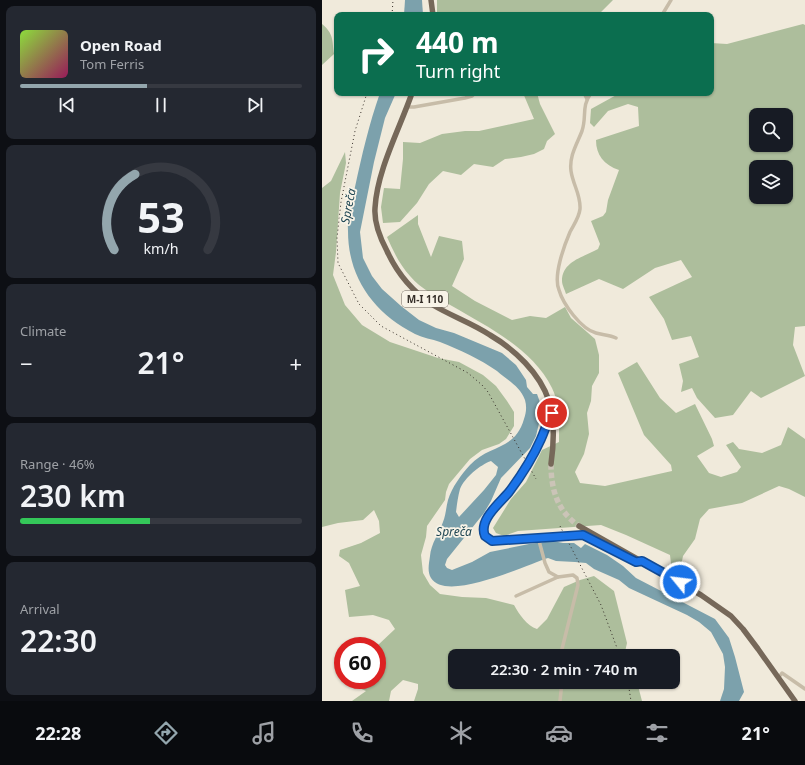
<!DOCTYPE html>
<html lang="en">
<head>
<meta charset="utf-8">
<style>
	:root { --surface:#171b24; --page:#242831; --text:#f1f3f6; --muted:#9ea1a6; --line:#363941; --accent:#93a6ad }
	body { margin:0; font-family:"Noto Sans",sans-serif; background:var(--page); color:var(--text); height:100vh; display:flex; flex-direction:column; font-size:15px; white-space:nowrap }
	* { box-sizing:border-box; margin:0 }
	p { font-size:13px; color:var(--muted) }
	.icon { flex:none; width:22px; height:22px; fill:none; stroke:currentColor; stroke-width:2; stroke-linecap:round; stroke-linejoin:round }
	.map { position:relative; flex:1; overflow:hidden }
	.panel { display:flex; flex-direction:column; gap:6px; padding:6px; background:#0d0f14; width:322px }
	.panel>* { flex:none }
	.banner { position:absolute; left:12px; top:12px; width:380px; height:84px; border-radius:8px; box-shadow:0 1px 3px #0004; background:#0b6e4f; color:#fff; overflow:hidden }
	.tools { position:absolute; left:427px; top:108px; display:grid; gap:8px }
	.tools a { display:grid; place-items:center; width:44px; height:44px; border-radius:8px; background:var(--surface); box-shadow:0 1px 3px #0004; font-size:20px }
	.speed { position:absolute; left:12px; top:637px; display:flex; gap:8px; font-size:20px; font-weight:700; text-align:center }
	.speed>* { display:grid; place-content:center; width:52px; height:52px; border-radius:50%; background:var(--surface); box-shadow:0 1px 3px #0004; line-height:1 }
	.speed .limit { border:6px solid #d22; background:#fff; color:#111 }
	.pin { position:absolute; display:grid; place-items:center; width:34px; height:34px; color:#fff; margin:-17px; border:2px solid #fff; border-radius:50%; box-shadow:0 1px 4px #0007 }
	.me { position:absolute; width:44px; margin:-22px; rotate:299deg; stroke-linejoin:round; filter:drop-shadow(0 0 3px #0008) }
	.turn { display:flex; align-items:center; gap:14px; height:84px; padding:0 16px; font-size:18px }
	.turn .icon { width:52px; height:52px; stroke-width:2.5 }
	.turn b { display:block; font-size:28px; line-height:34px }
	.big { font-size:30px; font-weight:600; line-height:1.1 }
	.panel .tile { flex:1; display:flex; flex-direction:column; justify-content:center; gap:6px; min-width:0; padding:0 14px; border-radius:8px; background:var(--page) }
	.panel .dial { align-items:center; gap:0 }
	.dial svg { height:104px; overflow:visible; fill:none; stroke:var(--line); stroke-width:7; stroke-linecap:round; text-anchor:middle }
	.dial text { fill:var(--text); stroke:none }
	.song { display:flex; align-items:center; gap:12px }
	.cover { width:48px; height:48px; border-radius:6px; background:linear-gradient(135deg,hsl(90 70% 55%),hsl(330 70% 35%)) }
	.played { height:4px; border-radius:2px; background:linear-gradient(90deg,var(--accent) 45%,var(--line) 45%) }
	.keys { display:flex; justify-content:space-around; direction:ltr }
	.heat { display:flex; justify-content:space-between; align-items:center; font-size:22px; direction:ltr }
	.charge { height:6px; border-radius:3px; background:linear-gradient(90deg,#34c759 46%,var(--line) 0) }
	.trip { position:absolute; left:126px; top:649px; width:232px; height:40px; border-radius:8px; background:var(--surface); box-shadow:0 1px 3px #0004; font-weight:600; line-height:40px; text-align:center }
	.menu { display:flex; height:64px; justify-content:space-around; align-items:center; background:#090b0e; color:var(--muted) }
	.menu .icon { width:28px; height:28px }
	.menu .active { color:var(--accent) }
	.menu b { font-size:18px; color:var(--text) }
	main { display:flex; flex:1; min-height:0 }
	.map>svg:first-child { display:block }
	.green { fill:#adbe9c; fill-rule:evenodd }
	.water { fill:#7ca1ac; fill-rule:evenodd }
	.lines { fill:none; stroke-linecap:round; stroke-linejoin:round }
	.primary-tunnel { stroke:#cbc4b7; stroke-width:5.5; stroke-dasharray:5.5 3; stroke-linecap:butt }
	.minor { stroke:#c7bca8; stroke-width:3.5 }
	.primary { stroke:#766859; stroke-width:5.5 }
	.rail { stroke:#352e28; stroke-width:1; stroke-dasharray:1 3; stroke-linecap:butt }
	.route-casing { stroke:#114b97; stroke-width:10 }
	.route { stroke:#1a73e8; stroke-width:7 }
	.labels { text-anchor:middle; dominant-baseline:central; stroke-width:3.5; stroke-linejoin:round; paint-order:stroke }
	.shield { fill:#f8f3e7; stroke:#706961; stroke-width:1 }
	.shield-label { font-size:10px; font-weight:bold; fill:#352e28 }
	.water-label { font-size:12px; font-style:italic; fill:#204754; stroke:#f8f3e7 }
</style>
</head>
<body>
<main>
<section class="panel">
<div class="tile">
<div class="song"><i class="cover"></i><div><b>Open Road</b><p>Tom Ferris</p></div></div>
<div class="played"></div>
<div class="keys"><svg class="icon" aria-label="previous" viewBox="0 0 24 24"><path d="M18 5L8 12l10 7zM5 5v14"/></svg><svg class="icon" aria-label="pause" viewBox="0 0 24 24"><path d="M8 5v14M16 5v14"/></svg><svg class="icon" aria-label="next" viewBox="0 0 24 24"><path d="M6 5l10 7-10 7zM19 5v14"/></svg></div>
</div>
<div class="tile dial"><svg viewBox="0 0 100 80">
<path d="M14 69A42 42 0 1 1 86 69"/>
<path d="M14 69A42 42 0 0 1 30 11" stroke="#93a6ad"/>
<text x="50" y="56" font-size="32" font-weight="700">53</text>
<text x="50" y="72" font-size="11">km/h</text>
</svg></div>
<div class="tile"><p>Climate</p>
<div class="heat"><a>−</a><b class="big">21°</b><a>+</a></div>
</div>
<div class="tile"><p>Range · 46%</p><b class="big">230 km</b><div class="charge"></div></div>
<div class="tile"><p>Arrival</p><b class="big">22:30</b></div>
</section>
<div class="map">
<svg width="483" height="701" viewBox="0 0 483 701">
	<rect width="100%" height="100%" fill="#f0eadb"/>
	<g class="green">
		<path d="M115,0H291L277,14L245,13L243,15H115Z"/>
		<path d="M0,24C12,34 10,40 12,54L0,65Z"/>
		<path d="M481,24L483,25V326L473,327L471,345L483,376L439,398L429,391L411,415L393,418L375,398L370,388L359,392L361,381L357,364L377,357L369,336L350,340L342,319L327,297L370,277L359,260L333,268L301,289L277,279L244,294C243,290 240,285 240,281C240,261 262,257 276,249L278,244L269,221L281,216L284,212L286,200L297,170C282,165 274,155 274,140L317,126L316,107L306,104L286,111L272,127L268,123L269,109L298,93H389V43L405,44ZM434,115H464V145H434ZM434,167H464V197H434Z"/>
		<path d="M201,93H215L218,104L233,134L225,141L222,149L212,154L199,157L183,159L171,167L152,164L139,175L121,171L107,184L95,203L78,222L61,223L59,207L62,188L78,189L81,159V142L98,143L120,134L143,131H157L212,119Z"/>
		<path d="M23,152L24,163L18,193L14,252L11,275L23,305L40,325L68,342L116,358L137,362L161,375L174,386L185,401L192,412V426L184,439L177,444L160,450L148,459L127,484L124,492L123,500L105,526L104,537L99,555L101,573L108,585L118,594L140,597L164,598L192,605C197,614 205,626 215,629L225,619L242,587L258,580L272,576L292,591L305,643L303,652L305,656H133V682H315L320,701H92L96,689V684L81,680L69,691L67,701H30L44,691L37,688L30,680H55V646L73,629L67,620L51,615L27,617L23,590L38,586L27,563L17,556L18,550L39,543L58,533L57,521L52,510L41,520L16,523L0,527V188L9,181Z"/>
		<path d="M96,215V224L109,257L117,236L140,241L142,259L130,286L153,301L190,320L208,316L224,318L243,307L249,318L273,339L277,355V373L270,386L269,401L265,413L267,434L262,454L253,472L258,483L283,486L350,471L349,465L322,435L296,373L315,362L338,398L354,413L373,404L390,439L392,446L375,456L387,473L399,477L415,472L419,467L404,445L411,442L417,449L440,453L459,445L466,427L483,439V497L467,489L457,486L420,503L387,509L378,519L373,539L361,556L359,566L366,572L364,581L350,572L348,555L304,535L279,525L196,531L182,536L174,533L171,528L189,499L204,482L220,450L237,442C237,425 238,404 230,388C211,349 166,327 130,306C115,297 99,289 88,276C78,265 71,251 65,237Z"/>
	</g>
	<g class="water">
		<path d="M83,0H100L101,15H82Z"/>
		<path d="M58,93H74L63,118L52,162L38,232L41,258L50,276L60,289L79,306L97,320L114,328L132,333L180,353L194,365L204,380L205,387L211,394H215L219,405L218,419L214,436L208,448L179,478L169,501L162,513L125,559L123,565L125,568L130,570L150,562L168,552L207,544L231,541L241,543H252L259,548L263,544L285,555L301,566L314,578L393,619L407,638L413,657L422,692L417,701H398L402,689L403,667L401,654L389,632L377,622L365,615L307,588L297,580L272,569L264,563L253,562L234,561L226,558C204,565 124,603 109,578C105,571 107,564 108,556C109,544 117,533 121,522C124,515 124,507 126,500C130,487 139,475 148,465C167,444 193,451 202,419C204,413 205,407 203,400C198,386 185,380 175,371C158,359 138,350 118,342C110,339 101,338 93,334C52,313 26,278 26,231C26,225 25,218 26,212C27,204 31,195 33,187C40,155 47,124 58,93ZM169,461L176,467L174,475L162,490L137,517L134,512C135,504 136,496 138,489C143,477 158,465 169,461Z"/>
	</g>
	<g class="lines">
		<path class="primary-tunnel" d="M229,464C229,489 235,511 257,526"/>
		<g class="minor">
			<path d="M340,15L349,0"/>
			<path d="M262,93L265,99"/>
			<path d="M269,93C259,107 265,116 260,131C255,144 247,156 249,171C251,185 259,195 258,209C257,218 252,224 248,232C242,246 231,276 237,290C241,304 259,329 274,333C281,335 288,335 294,338"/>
			<path d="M85,107H92L143,98L150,96L153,93"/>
			<path d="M229,414C224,422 223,431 219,440C211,458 199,477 187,492C178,503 156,520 163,536L170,541L261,535L317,562"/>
			<path d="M216,537L223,563L227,572L236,577"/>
			<path d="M194,596L236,577L251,575L255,578L256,585L240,649V656"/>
			<path d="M457,677L460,673L483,689"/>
			<path d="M238,701L240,682"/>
		</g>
		<g class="primary">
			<path d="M109,0L111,15"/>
			<path d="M90,93C78,128 55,170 53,208C52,222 58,238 65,251C75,273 91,292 111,305C129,316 150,323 168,335C192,349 218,373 227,401C233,421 232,443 229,464"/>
			<path d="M257,526L379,595L409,616L421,629L436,649L473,701"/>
		</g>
		<g class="rail">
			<path d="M70,15L71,0"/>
			<path d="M45,93L33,131L19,202L15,238L16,263L37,304L59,326L146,373L160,385L166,392L214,479"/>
			<path d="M238,526L279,605L298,656"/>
			<path d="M306,682L309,701"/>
		</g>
	</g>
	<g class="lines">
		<defs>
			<path id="route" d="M230,413C225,422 223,430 219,439C211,457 199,476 187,492C178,503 156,520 163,536L170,541L261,535L314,562L320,561L358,582"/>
		</defs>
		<use href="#route" class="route-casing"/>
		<use href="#route" class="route"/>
	</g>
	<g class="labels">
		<rect class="shield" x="80" y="291" width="46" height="16" rx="3"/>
		<g class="shield-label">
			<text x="103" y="299">M-I 110</text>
		</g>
		<g class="water-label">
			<text transform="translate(26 206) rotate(-79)">Spreča</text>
			<text x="132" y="531">Spreča</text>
		</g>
	</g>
</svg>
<div class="tools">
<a><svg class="icon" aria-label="search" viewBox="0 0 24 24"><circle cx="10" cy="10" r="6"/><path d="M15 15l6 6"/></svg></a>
<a><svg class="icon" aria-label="layers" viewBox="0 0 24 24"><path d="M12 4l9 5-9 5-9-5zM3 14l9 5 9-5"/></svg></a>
</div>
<div class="speed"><div class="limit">60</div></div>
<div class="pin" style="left:230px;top:413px;background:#d93025"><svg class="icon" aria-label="arrive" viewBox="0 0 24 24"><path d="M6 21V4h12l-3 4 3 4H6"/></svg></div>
<svg class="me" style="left:358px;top:582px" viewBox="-20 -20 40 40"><circle r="17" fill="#1a73e8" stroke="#fff" stroke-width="3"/><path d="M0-11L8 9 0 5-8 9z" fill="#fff"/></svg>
<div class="trip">22:30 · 2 min · 740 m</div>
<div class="banner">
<div class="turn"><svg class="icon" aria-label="right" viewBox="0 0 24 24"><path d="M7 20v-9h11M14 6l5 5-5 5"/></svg><div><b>440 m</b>Turn right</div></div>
</div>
</div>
</main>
<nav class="menu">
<b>22:28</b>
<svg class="icon active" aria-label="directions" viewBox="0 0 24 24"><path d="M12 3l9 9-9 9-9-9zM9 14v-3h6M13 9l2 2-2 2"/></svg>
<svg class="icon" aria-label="music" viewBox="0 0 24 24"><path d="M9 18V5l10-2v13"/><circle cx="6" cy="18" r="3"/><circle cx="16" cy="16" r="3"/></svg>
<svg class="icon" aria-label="phone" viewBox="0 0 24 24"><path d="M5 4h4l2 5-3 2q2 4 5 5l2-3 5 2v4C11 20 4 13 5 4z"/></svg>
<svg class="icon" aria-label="climate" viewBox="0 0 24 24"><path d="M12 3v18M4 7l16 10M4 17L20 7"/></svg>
<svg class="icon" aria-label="car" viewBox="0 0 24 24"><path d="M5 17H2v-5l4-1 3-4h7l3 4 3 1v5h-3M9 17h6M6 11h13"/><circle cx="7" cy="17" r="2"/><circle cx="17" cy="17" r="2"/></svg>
<svg class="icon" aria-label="filters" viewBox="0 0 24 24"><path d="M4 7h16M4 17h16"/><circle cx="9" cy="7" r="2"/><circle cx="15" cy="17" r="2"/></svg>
<b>21°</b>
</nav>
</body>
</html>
